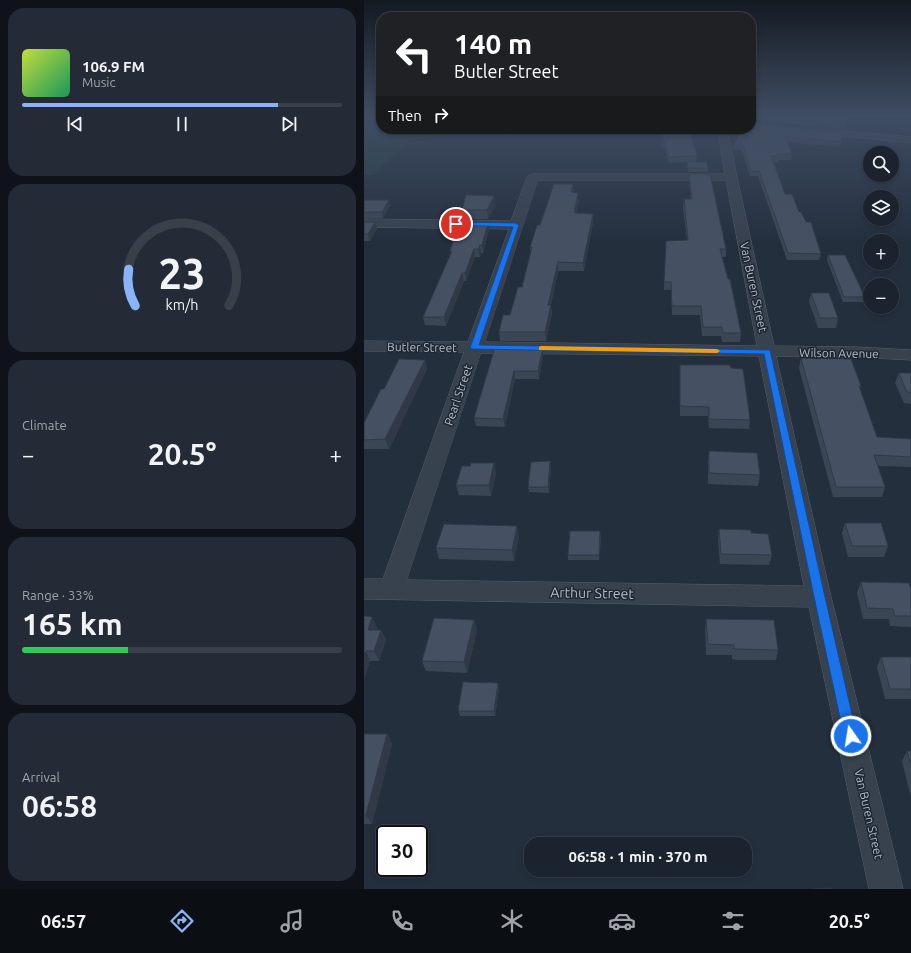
<!DOCTYPE html>
<html lang="en">
<head>
<meta charset="utf-8">
<style>
	:root { --surface:#1b232e; --page:#242b36; --text:#f1f3f6; --muted:#a0a4aa; --line:#39404a; --accent:#8ab4f8 }
	body { margin:0; font-family:Ubuntu,sans-serif; background:var(--page); color:var(--text); height:100vh; display:flex; flex-direction:column; font-size:15px; white-space:nowrap }
	* { box-sizing:border-box; margin:0 }
	p { font-size:13px; color:var(--muted) }
	.icon { flex:none; width:22px; height:22px; fill:none; stroke:currentColor; stroke-width:2; stroke-linecap:round; stroke-linejoin:round }
	.map { position:relative; flex:1; overflow:hidden }
	.sheet { display:flex; flex-direction:column; gap:8px; padding:8px; background:#0f1319; width:364px }
	.sheet>* { flex:none }
	.banner { position:absolute; left:12px; top:12px; width:380px; height:122px; border-radius:16px; box-shadow:0 2px 6px #0003,0 0 0 1px var(--line); background:#202124; color:#fff; overflow:hidden }
	.tools { position:absolute; left:499px; top:146px; display:grid; gap:8px }
	.tools a { display:grid; place-items:center; width:36px; height:36px; border-radius:50%; background:var(--surface); box-shadow:0 2px 6px #0003,0 0 0 1px var(--line); font-size:20px }
	.speed { position:absolute; left:12px; top:825px; display:flex; gap:8px; font-size:20px; font-weight:700; text-align:center }
	.speed>* { display:grid; place-content:center; width:52px; height:52px; border-radius:50%; background:var(--surface); box-shadow:0 2px 6px #0003,0 0 0 1px var(--line); line-height:1 }
	.speed .limit { border:2px solid #111; border-radius:6px; background:#fff; color:#111 }
	.pin { position:absolute; display:grid; place-items:center; width:34px; height:34px; color:#fff; margin:-17px; border:2px solid #fff; border-radius:50%; box-shadow:0 1px 4px #0007 }
	.me { position:absolute; width:44px; margin:-22px; rotate:347deg; stroke-linejoin:round; filter:drop-shadow(0 0 3px #0008) }
	.turn { display:flex; align-items:center; gap:14px; height:84px; padding:0 12px; font-size:18px }
	.turn .icon { width:52px; height:52px; stroke-width:2.5 }
	.turn b { display:block; font-size:28px; line-height:34px }
	.then { display:flex; align-items:center; height:38px; padding:0 12px; background:#0003; gap:8px; font-size:15px }
	.big { font-size:30px; font-weight:600; line-height:1.1 }
	.sheet .widget { flex:1; display:flex; flex-direction:column; justify-content:center; gap:6px; min-width:0; padding:0 14px; border-radius:16px; background:var(--page) }
	.sheet .dial { align-items:center; gap:0 }
	.dial svg { height:104px; overflow:visible; fill:none; stroke:var(--line); stroke-width:7; stroke-linecap:round; text-anchor:middle }
	.dial text { fill:var(--text); stroke:none }
	.song { display:flex; align-items:center; gap:12px }
	.cover { width:48px; height:48px; border-radius:6px; background:linear-gradient(135deg,hsl(70 70% 55%),hsl(150 70% 35%)) }
	.played { height:4px; border-radius:2px; background:linear-gradient(90deg,var(--accent) 80%,var(--line) 80%) }
	.keys { display:flex; justify-content:space-around; direction:ltr }
	.heat { display:flex; justify-content:space-between; align-items:center; font-size:22px; direction:ltr }
	.charge { height:6px; border-radius:3px; background:linear-gradient(90deg,#34c759 33%,var(--line) 0) }
	.trip { position:absolute; left:160px; top:837px; width:228px; height:40px; border-radius:16px; background:var(--surface); box-shadow:0 2px 6px #0003,0 0 0 1px var(--line); font-weight:600; line-height:40px; text-align:center }
	.dock { display:flex; height:64px; justify-content:space-around; align-items:center; background:#0b0e12; color:var(--muted) }
	.dock .icon { width:28px; height:28px }
	.dock .on { color:var(--accent) }
	.dock b { font-size:18px; color:var(--text) }
	main { display:flex; flex:1; min-height:0 }
	.map>svg:first-child { display:block }
	.green { fill:#263c3f }
	.lines { fill:none; stroke-linecap:round; stroke-linejoin:round }
	.minor-casing { stroke:#565f6c; stroke-width:1 }
	.minor { fill:#38414e; fill-rule:evenodd }
	.wall { fill:#3b4654 }
	.shaded-wall { fill:#303945 }
	.building { fill:#455162; stroke:#303945 }
	.route { fill:#1a73e8; stroke:#114b97 }
	.slow { fill:#f59e0b }
	.labels { text-anchor:middle; dominant-baseline:central; stroke-width:3; stroke-linejoin:round; paint-order:stroke }
	.street-label { font-size:12px; fill:#b4bcc9; stroke:#1d2633 }
	.near-street-label { font-size:14px; fill:#b4bcc9; stroke:#1d2633 }
</style>
</head>
<body>
<main>
<section class="sheet">
<div class="widget">
<div class="song"><i class="cover"></i><div><b>106.9 FM</b><p>Music</p></div></div>
<div class="played"></div>
<div class="keys"><svg class="icon" aria-label="previous" viewBox="0 0 24 24"><path d="M18 5L8 12l10 7zM5 5v14"/></svg><svg class="icon" aria-label="pause" viewBox="0 0 24 24"><path d="M8 5v14M16 5v14"/></svg><svg class="icon" aria-label="next" viewBox="0 0 24 24"><path d="M6 5l10 7-10 7zM19 5v14"/></svg></div>
</div>
<div class="widget dial"><svg viewBox="0 0 100 80">
<path d="M14 69A42 42 0 1 1 86 69"/>
<path d="M14 69A42 42 0 0 1 9 41" stroke="#8ab4f8"/>
<text x="50" y="56" font-size="32" font-weight="700">23</text>
<text x="50" y="72" font-size="11">km/h</text>
</svg></div>
<div class="widget"><p>Climate</p>
<div class="heat"><a>−</a><b class="big">20.5°</b><a>+</a></div>
</div>
<div class="widget"><p>Range · 33%</p><b class="big">165 km</b><div class="charge"></div></div>
<div class="widget"><p>Arrival</p><b class="big">06:58</b></div>
</section>
<div class="map">
<svg width="547" height="889" viewBox="0 0 547 889">
	<rect width="100%" height="100%" fill="#242f3e"/>
	<path class="green" d="M0,117H17V129H104L45,141L9,175H0Z"/>
	<g class="lines">
		<defs>
			<g id="minor">
				<path d="M451,128L547,137V143L447,133L446,131L447,129Z"/>
				<path d="M356,129H366L365,138L373,177L410,346L492,347L547,350V360L492,357L412,356L467,597L539,889H505L445,607L0,599V579H19L100,352L0,351V341L104,342L145,229L0,227V219L147,221L163,177L165,175L169,174H361L355,138ZM174,180H362L393,346L121,342ZM117,353L395,356L440,586L43,580Z"/>
			</g>
		</defs>
		<use href="#minor" class="minor-casing"/>
		<use href="#minor" class="minor"/>
	</g>
	<g class="wall">
		<path d="M387,117H483L481,129L387,120Z"/>
		<path d="M387,123L479,132L475,147L423,142L428,154L427,160H414V162H410L421,194L435,212L457,254L455,260H423L394,176H386L378,150H369L370,145L376,131H367V129H387Z"/>
		<path d="M294,129H355L354,131H325L333,156L332,162L344,168V172H324L323,162L305,163Z"/>
		<path d="M325,174L362,249V257H358L377,333L376,342H358L357,336H338L336,315H308L307,290H300V282L323,240L319,207L320,199H327L325,182Z"/>
		<path d="M210,192L215,201L212,213L229,214V222L220,271H194L187,305L188,314L182,341H136L135,332L146,315L158,287L166,255V247L176,225Z"/>
		<path d="M0,200H25L26,206L19,218H0Z"/>
		<path d="M131,205L124,219H99L98,210Z"/>
		<path d="M0,222H11L13,229L6,241H0Z"/>
		<path d="M125,230L119,253H117L116,257H111L102,281H100L82,326L61,325L59,317L87,253L86,251Z"/>
		<path d="M464,255L501,297L500,302H479L463,260Z"/>
		<path d="M447,293L474,318L472,328H454L445,302Z"/>
		<path d="M131,347L179,355L175,379H151L141,427L112,426L110,418Z"/>
		<path d="M437,358L497,386L496,389L513,437L547,439V467L514,466L521,487L518,497H469L435,368Z"/>
		<path d="M61,360L63,369L25,449H0V423L20,389Z"/>
		<path d="M316,365L367,368L386,420L385,429L345,428L344,416H316Z"/>
		<path d="M535,373H547V404L540,403L531,383Z"/>
		<path d="M345,451L396,475L394,486L344,484V462Z"/>
		<path d="M130,463L132,474L127,496L95,495L92,485L106,466Z"/>
		<path d="M187,467L185,493L165,492L164,487Z"/>
		<path d="M481,523L524,546L520,557H484L478,533Z"/>
		<path d="M355,529L387,533L408,555L405,565L356,564L354,540Z"/>
		<path d="M155,537L150,561L75,559L72,548Z"/>
		<path d="M237,537L235,560H204V555Z"/>
		<path d="M497,582L547,590V627L526,626L525,619H499L493,593Z"/>
		<path d="M0,616L13,627L12,630H17L22,640L15,661H6L0,680Z"/>
		<path d="M342,619L414,650L412,660H373L368,659V655H342L341,630Z"/>
		<path d="M110,620L113,630L103,673L62,671L58,661Z"/>
		<path d="M517,657H547V699H521L513,667Z"/>
		<path d="M134,683L135,688L131,716H96L94,711Z"/>
		<path d="M0,734H23L28,744L8,824H0Z"/>
		<path d="M543,751H547V797L538,761Z"/>
	</g>
	<g class="shaded-wall">
		<path d="M209,184L210,192H207Z"/>
		<path d="M214,193L215,201L211,221L210,213Z"/>
		<path d="M130,196L131,205L124,219L123,210Z"/>
		<path d="M25,200L26,206L19,218L18,212Z"/>
		<path d="M229,214V222L220,271L219,263Z"/>
		<path d="M11,222L13,229L6,241L4,234Z"/>
		<path d="M124,223L125,230L119,253L118,245Z"/>
		<path d="M116,245L117,253L116,257L114,249Z"/>
		<path d="M110,249L111,257L102,281L101,273Z"/>
		<path d="M194,262V271L185,314L184,305Z"/>
		<path d="M98,273L100,281L82,326L80,317Z"/>
		<path d="M187,305L188,314L182,341L181,332Z"/>
		<path d="M179,347V355L175,379L174,371Z"/>
		<path d="M61,360L63,369L25,449L21,439Z"/>
		<path d="M150,371L151,379L141,427L139,419Z"/>
		<path d="M186,461L187,467L185,493L184,487Z"/>
		<path d="M130,463L132,474L127,496L125,485Z"/>
		<path d="M153,526L155,537L150,561L148,550Z"/>
		<path d="M236,531L237,537L235,560V555Z"/>
		<path d="M8,617L13,627L8,640L4,630Z"/>
		<path d="M110,620L113,630L103,673L100,662Z"/>
		<path d="M17,630L22,640L15,661L10,651Z"/>
		<path d="M2,651L6,661L0,680V655Z"/>
		<path d="M134,683L135,688L131,716L130,711Z"/>
		<path d="M23,734L28,744L8,824L2,815Z"/>
	</g>
	<g class="building">
		<path d="M418,117H483L482,124Z"/>
		<path d="M387,121V123L479,132L476,142L421,136L428,154H413L414,156H407L421,194H428L435,212H437L442,222H447L457,254L424,253L395,171H387L379,145H370L377,129H387Z"/>
		<path d="M296,129H325L333,156L305,157Z"/>
		<path d="M323,162H343L344,168H324Z"/>
		<path d="M325,174H346L362,249H356L364,279H366L377,333H359L358,327H339L337,306H308L307,282H300L302,241L324,240L320,199H328Z"/>
		<path d="M190,184H209L207,192L214,193L210,213L229,214L219,263L194,262L184,305H187L181,332H135L139,315H146L154,287H158L168,247H166L173,225H176Z"/>
		<path d="M102,195L130,196L123,210H98Z"/>
		<path d="M0,200H25L18,212H0Z"/>
		<path d="M0,222H11L4,234H0Z"/>
		<path d="M95,222L124,223L118,245H116L114,249H110L101,273H98L80,317H59L88,251H86Z"/>
		<path d="M464,255H481L501,297H480Z"/>
		<path d="M447,293H465L474,318H456Z"/>
		<path d="M131,347H179L174,371H150L139,419L110,418Z"/>
		<path d="M437,358L487,359L497,386H495L513,437L547,439V457L510,455L521,487H472Z"/>
		<path d="M35,359L61,360L21,439L0,440V423L17,389H20Z"/>
		<path d="M316,365H366L367,368L379,369L386,420L345,419V407L316,406Z"/>
		<path d="M535,373H547V393L543,392Z"/>
		<path d="M345,451L393,453L396,475L345,473Z"/>
		<path d="M186,461L184,487H164L167,462Z"/>
		<path d="M107,463H130L125,485H92L98,466H106Z"/>
		<path d="M481,523H517L524,546H488Z"/>
		<path d="M80,524L153,526L148,550L72,548Z"/>
		<path d="M355,529L387,530V533L404,534L408,555L357,554Z"/>
		<path d="M206,531H236L235,555H204Z"/>
		<path d="M497,582L545,583L547,590V616H531L529,609L503,608Z"/>
		<path d="M0,616L8,617L4,630H17L10,651H2L0,655Z"/>
		<path d="M70,618L110,620L100,662L58,661Z"/>
		<path d="M342,619L410,620L414,650L375,649H370V645L344,644Z"/>
		<path d="M517,657H547V689H526Z"/>
		<path d="M99,682L134,683L130,711H94Z"/>
		<path d="M0,734H23L2,815H0Z"/>
		<path d="M543,751H547V766Z"/>
		<path d="M467,888L468,889H449Z"/>
	</g>
	<linearGradient id="sky" x2="0" y2="1"><stop stop-color="#141a22"/><stop offset="0.48" stop-color="#3f4d63"/><stop offset="1" stop-color="#3f4d63" stop-opacity="0"/></linearGradient>
	<rect width="547" height="242" fill="url(#sky)"/>
	<path class="route" d="M92,222L152,223L155,225L115,345L406,350L461,597L493,736L491,740L487,742L482,740L480,736L450,597L400,354L108,349L106,348L149,227L89,225V224Z"/>
	<path class="slow" d="M177,346L353,349L356,351L353,353L175,350V347Z"/>
	<g class="labels">
		<g class="street-label">
			<text transform="translate(390 287) rotate(78)">Van Buren Street</text>
			<text transform="translate(58 347) rotate(1)">Butler Street</text>
			<text transform="translate(475 353) rotate(1)">Wilson Avenue</text>
			<text transform="translate(94 395) rotate(-71)">Pearl Street</text>
			<text transform="translate(505 814) rotate(77)">Van Buren Street</text>
		</g>
		<g class="near-street-label">
			<text transform="translate(228 593) rotate(1)">Arthur Street</text>
		</g>
	</g>
</svg>
<div class="tools">
<a><svg class="icon" aria-label="search" viewBox="0 0 24 24"><circle cx="10" cy="10" r="6"/><path d="M15 15l6 6"/></svg></a>
<a><svg class="icon" aria-label="layers" viewBox="0 0 24 24"><path d="M12 4l9 5-9 5-9-5zM3 14l9 5 9-5"/></svg></a>
<a>+</a>
<a>−</a>
</div>
<div class="speed"><div class="limit">30</div></div>
<div class="pin" style="left:92px;top:224px;background:#d93025"><svg class="icon" aria-label="arrive" viewBox="0 0 24 24"><path d="M6 21V4h12l-3 4 3 4H6"/></svg></div>
<svg class="me" style="left:487px;top:736px" viewBox="-20 -20 40 40"><circle r="17" fill="#1a73e8" stroke="#fff" stroke-width="3"/><path d="M0-11L8 9 0 5-8 9z" fill="#fff"/></svg>
<div class="trip">06:58 · 1 min · 370 m</div>
<div class="banner">
<div class="turn"><svg class="icon" aria-label="left" viewBox="0 0 24 24"><path d="M17 20v-9H6M10 6l-5 5 5 5"/></svg><div><b>140 m</b>Butler Street</div></div>
<div class="then">Then<svg class="icon" aria-label="right" viewBox="0 0 24 24"><path d="M7 20v-9h11M14 6l5 5-5 5"/></svg></div>
</div>
</div>
</main>
<nav class="dock">
<b>06:57</b>
<svg class="icon on" aria-label="directions" viewBox="0 0 24 24"><path d="M12 3l9 9-9 9-9-9zM9 14v-3h6M13 9l2 2-2 2"/></svg>
<svg class="icon" aria-label="music" viewBox="0 0 24 24"><path d="M9 18V5l10-2v13"/><circle cx="6" cy="18" r="3"/><circle cx="16" cy="16" r="3"/></svg>
<svg class="icon" aria-label="phone" viewBox="0 0 24 24"><path d="M5 4h4l2 5-3 2q2 4 5 5l2-3 5 2v4C11 20 4 13 5 4z"/></svg>
<svg class="icon" aria-label="climate" viewBox="0 0 24 24"><path d="M12 3v18M4 7l16 10M4 17L20 7"/></svg>
<svg class="icon" aria-label="car" viewBox="0 0 24 24"><path d="M5 17H2v-5l4-1 3-4h7l3 4 3 1v5h-3M9 17h6M6 11h13"/><circle cx="7" cy="17" r="2"/><circle cx="17" cy="17" r="2"/></svg>
<svg class="icon" aria-label="filters" viewBox="0 0 24 24"><path d="M4 7h16M4 17h16"/><circle cx="9" cy="7" r="2"/><circle cx="15" cy="17" r="2"/></svg>
<b>20.5°</b>
</nav>
</body>
</html>
